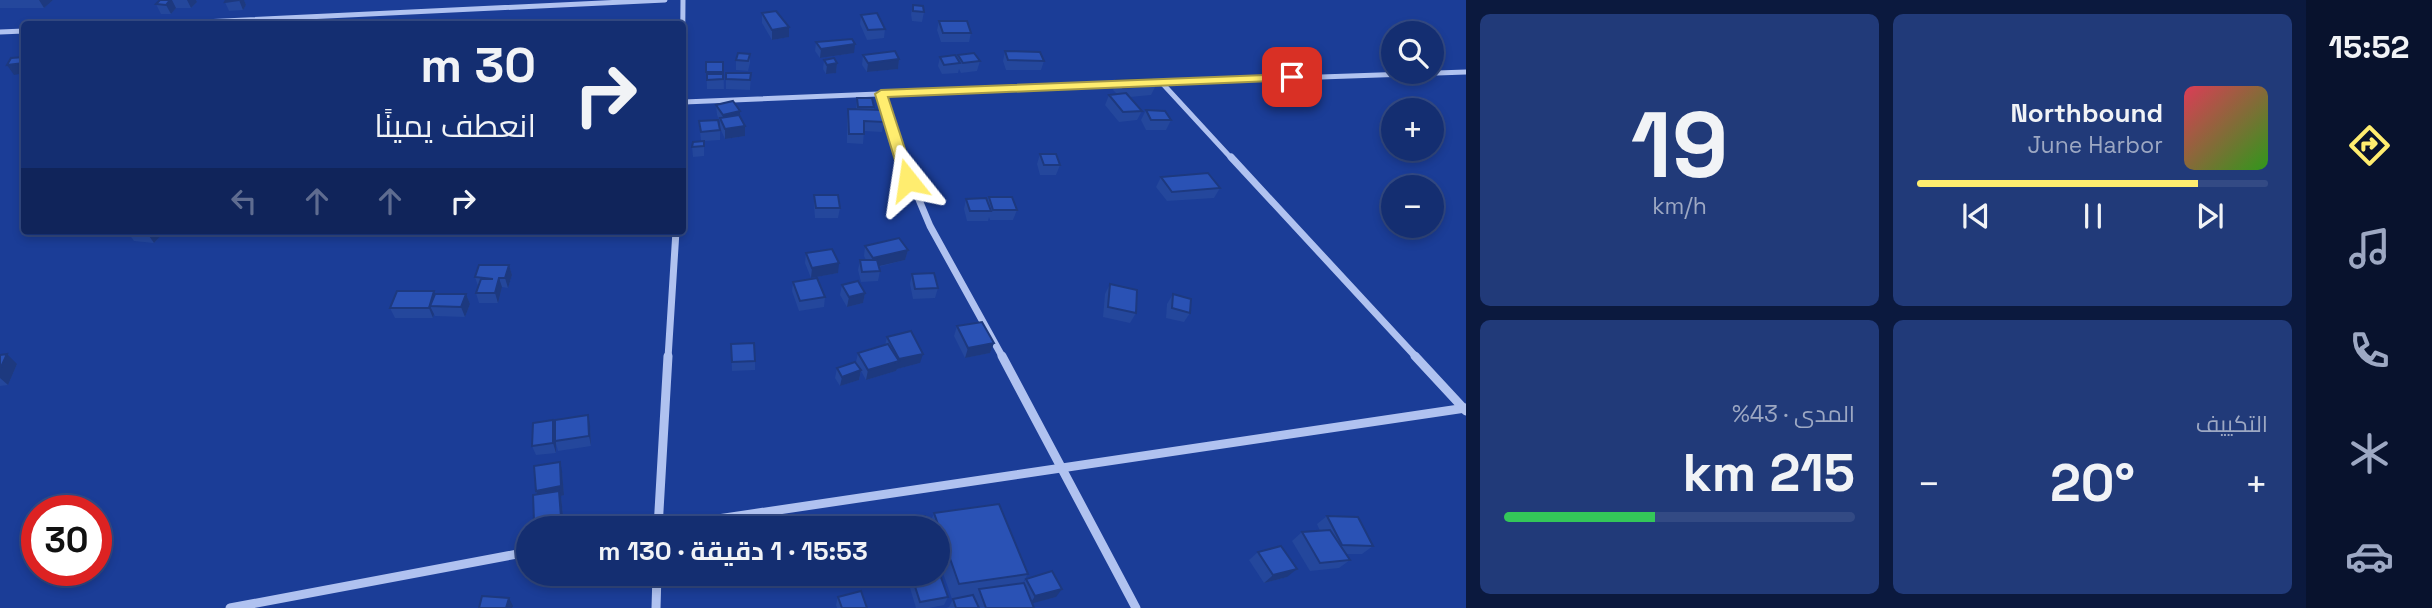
<!DOCTYPE html>
<html lang="ar">
<head>
<meta charset="utf-8">
<style>
	:root { --surface:#142e71; --page:#213a79; --text:#f1f3f6; --muted:#9da8c3; --line:#334a84; --accent:#ffed6f }
	body { margin:0; font-family:"Space Grotesk",Cairo,sans-serif; background:var(--page); color:var(--text); direction:rtl; height:100vh; display:flex; flex-direction:column; font-size:26px; white-space:nowrap }
	* { box-sizing:border-box; margin:0 }
	p { font-size:23px; color:var(--muted) }
	.icon { flex:none; width:38px; height:38px; fill:none; stroke:currentColor; stroke-width:2; stroke-linecap:round; stroke-linejoin:round }
	.map { position:relative; flex:1; overflow:hidden; direction:ltr }
	.sheet { display:flex; flex-direction:column; gap:14px; padding:14px; background:#0b193e; width:840px }
	.sheet>* { flex:none }
	.banner { position:absolute; left:21px; top:21px; width:665px; height:214px; border-radius:7px; box-shadow:0 4px 10px #0003,0 0 0 2px var(--line); direction:rtl; background:#142e71; color:var(--text); overflow:hidden }
	.controls { position:absolute; left:1381px; top:21px; display:grid; gap:14px }
	.controls a { display:grid; place-items:center; width:63px; height:63px; border-radius:50%; background:var(--surface); box-shadow:0 4px 10px #0003,0 0 0 2px var(--line); font-size:35px }
	.speed { position:absolute; left:21px; top:495px; display:flex; gap:14px; font-size:35px; font-weight:700; text-align:center }
	.speed>* { display:grid; place-content:center; width:91px; height:91px; border-radius:50%; background:var(--surface); box-shadow:0 4px 10px #0003,0 0 0 2px var(--line); line-height:1 }
	.speed .limit { border:10px solid #d22; background:#fff; color:#111 }
	.pin { position:absolute; display:grid; place-items:center; width:60px; height:60px; color:#fff; margin:-30px; border-radius:14px; box-shadow:0 4px 10px #0006 }
	.me { position:absolute; width:77px; margin:-38px; rotate:345deg; stroke-linejoin:round; filter:drop-shadow(0 0 5px #0008) }
	.turn { display:flex; align-items:center; gap:24px; height:147px; padding:0 35px; font-size:32px }
	.turn .icon { width:91px; height:91px; stroke-width:2.5 }
	.turn b { display:block; font-size:49px; line-height:60px }
	.lanes { display:flex; align-items:center; height:66px; padding:0 35px; background:#0003; justify-content:center; gap:35px; direction:ltr }
	.lanes .off { opacity:.35 }
	.big { font-size:52px; font-weight:700; line-height:1.1 }
	.sheet .widget { flex:1; display:flex; flex-direction:column; justify-content:center; gap:10px; min-width:0; padding:0 24px; border-radius:10px; background:var(--page) }
	.sheet .dial { align-items:center; gap:0 }
	.dial b { font-size:91px; line-height:1 }
	.song { display:flex; align-items:center; gap:21px }
	.cover { width:84px; height:84px; border-radius:10px; background:linear-gradient(135deg,hsl(350 70% 55%),hsl(110 70% 35%)) }
	.played { height:7px; border-radius:4px; background:linear-gradient(90deg,var(--accent) 80%,var(--line) 80%) }
	.keys { display:flex; justify-content:space-around; direction:ltr }
	.heat { display:flex; justify-content:space-between; align-items:center; font-size:38px; direction:ltr }
	.charge { height:10px; border-radius:5px; background:linear-gradient(90deg,#34c759 43%,var(--line) 0) }
	.sheet .tiles { flex:1; display:grid; gap:14px; grid-template-columns:repeat(2,1fr) }
	.trip { position:absolute; left:516px; top:516px; width:434px; height:70px; border-radius:35px; background:var(--surface); box-shadow:0 4px 10px #0003,0 0 0 2px var(--line); font-weight:700; line-height:70px; text-align:center; direction:rtl }
	main { display:flex; flex:1; min-height:0 }
	.menu { display:flex; flex-direction:column; width:126px; justify-content:space-around; align-items:center; background:#08122d; color:var(--muted) }
	.menu .icon { width:49px; height:49px }
	.menu .current { color:var(--accent) }
	.menu b { font-size:32px; color:var(--text) }
	.map>svg:first-child { display:block }
	.lines { fill:none; stroke-linecap:round; stroke-linejoin:round }
	.minor-far2 { stroke:#b0c2f0; stroke-width:5 }
	.minor-far1 { stroke:#b0c2f0; stroke-width:7 }
	.minor { stroke:#b0c2f0; stroke-width:9 }
	.wall { fill:#24479c }
	.shaded-wall { fill:#1d397f }
	.building { fill:#2a52b5; stroke:#1d397f; stroke-width:2 }
	.route { fill:#ffed6f; stroke:#a69a48; stroke-width:2 }
</style>
</head>
<body>
<main>
<nav class="menu">
<b>15:52</b>
<svg class="icon current" aria-label="directions" viewBox="0 0 24 24"><path d="M12 3l9 9-9 9-9-9zM9 14v-3h6M13 9l2 2-2 2"/></svg>
<svg class="icon" aria-label="music" viewBox="0 0 24 24"><path d="M9 18V5l10-2v13"/><circle cx="6" cy="18" r="3"/><circle cx="16" cy="16" r="3"/></svg>
<svg class="icon" aria-label="phone" viewBox="0 0 24 24"><path d="M5 4h4l2 5-3 2q2 4 5 5l2-3 5 2v4C11 20 4 13 5 4z"/></svg>
<svg class="icon" aria-label="climate" viewBox="0 0 24 24"><path d="M12 3v18M4 7l16 10M4 17L20 7"/></svg>
<svg class="icon" aria-label="car" viewBox="0 0 24 24"><path d="M5 17H2v-5l4-1 3-4h7l3 4 3 1v5h-3M9 17h6M6 11h13"/><circle cx="7" cy="17" r="2"/><circle cx="17" cy="17" r="2"/></svg>
</nav>
<section class="sheet">
<div class="tiles">
<div class="widget">
<div class="song"><i class="cover"></i><div><b>Northbound</b><p>June Harbor</p></div></div>
<div class="played"></div>
<div class="keys"><svg class="icon" aria-label="previous" viewBox="0 0 24 24"><path d="M18 5L8 12l10 7zM5 5v14"/></svg><svg class="icon" aria-label="pause" viewBox="0 0 24 24"><path d="M8 5v14M16 5v14"/></svg><svg class="icon" aria-label="next" viewBox="0 0 24 24"><path d="M6 5l10 7-10 7zM19 5v14"/></svg></div>
</div>
<div class="widget dial"><b>19</b><p>km/h</p></div>
<div class="widget"><p>التكييف</p>
<div class="heat"><a>−</a><b class="big">20°</b><a>+</a></div>
</div>
<div class="widget"><p>المدى · 43%</p><b class="big">215 km</b><div class="charge"></div></div>
</div>
</section>
<div class="map">
<svg width="1466" height="608" viewBox="0 0 1466 608">
	<rect width="100%" height="100%" fill="#1b3d97"/>
	<g class="lines">
		<g class="minor-far2">
			<path d="M160,24L665,0"/>
			<path d="M0,32L24,31"/>
			<path d="M1146,83L1466,72"/>
			<path d="M1162,83L1232,159"/>
			<path d="M881,94L901,159"/>
			<path d="M684,102L1124,84"/>
			<path d="M682,124L683,0"/>
		</g>
		<g class="minor-far1">
			<path d="M901,157L930,226L1003,358"/>
			<path d="M1231,157L1417,358"/>
			<path d="M668,358L676,231"/>
		</g>
		<g class="minor">
			<path d="M1002,356L1136,608"/>
			<path d="M1415,356L1466,411"/>
			<path d="M657,528L1466,408"/>
			<path d="M658,528L668,356"/>
			<path d="M230,608L528,552"/>
			<path d="M656,608L657,574"/>
		</g>
	</g>
	<g class="wall">
		<path d="M0,0H53L44,8H0Z"/>
		<path d="M160,0H196L197,2L191,8H176L171,14H161L156,4Z"/>
		<path d="M226,0H244L246,5L243,10L229,11L225,2Z"/>
		<path d="M913,5L924,12L922,22L912,21L911,14Z"/>
		<path d="M762,13L789,27V37L772,40L762,23Z"/>
		<path d="M861,15L885,29L884,38L867,40L860,24Z"/>
		<path d="M939,21L971,33L969,42H941L937,30Z"/>
		<path d="M816,42L854,53L820,58L815,51Z"/>
		<path d="M1005,51L1044,61L1041,70H1006L1003,61Z"/>
		<path d="M750,54V63L748,71L736,70V60Z"/>
		<path d="M863,55L899,59L898,69L867,72L862,65Z"/>
		<path d="M958,55L980,61L977,71L961,73L959,69L958,73L942,74L938,66L940,57L957,58Z"/>
		<path d="M824,60L837,63L836,73L826,74L823,69Z"/>
		<path d="M706,62H723L724,89H707Z"/>
		<path d="M726,73H751L750,90L726,89Z"/>
		<path d="M1117,80L1156,85L1151,95L1130,97L1142,111L1137,120L1119,122L1105,105L1109,95L1117,94L1113,90Z"/>
		<path d="M857,98L874,107V110L884,122L882,132L864,131L863,144L847,143V119L848,109H856Z"/>
		<path d="M716,105L740,116L745,136L725,139L720,128V121L717,115Z"/>
		<path d="M1146,110L1171,120L1166,130H1146L1141,120Z"/>
		<path d="M699,121L720,130V140L704,141V156L693,157L692,147L701,141Z"/>
		<path d="M1040,154L1060,165L1056,175H1040L1037,164Z"/>
		<path d="M1161,177L1220,188L1214,198L1167,201L1156,187Z"/>
		<path d="M814,195L840,208L838,218H815L814,205Z"/>
		<path d="M989,197L1017,210L1013,220H990L989,217L988,221H967L964,209L966,199L987,201Z"/>
		<path d="M127,231H165L154,243L134,241Z"/>
		<path d="M865,246L908,250L905,260L878,267L880,271L878,281L861,282L858,270L860,260H866L864,256Z"/>
		<path d="M806,253L838,273L811,278L805,263Z"/>
		<path d="M509,265L512,275L508,288L502,287L498,303H479L476,293L478,286L475,277Z"/>
		<path d="M912,274L938,288L935,298L913,299L910,284Z"/>
		<path d="M793,282L825,297L824,307L799,311L792,291Z"/>
		<path d="M1110,284L1136,313L1130,323L1103,317L1105,294Z"/>
		<path d="M842,285L865,293L863,303L847,307L840,295Z"/>
		<path d="M434,291L435,294H466L470,304L465,317L435,316L434,314L433,318H395L390,308Z"/>
		<path d="M1173,294L1190,313L1184,322L1166,318L1167,304Z"/>
		<path d="M957,326L994,343L990,353L965,358L954,336Z"/>
		<path d="M887,337L920,363L897,369L896,371L866,380L861,371L859,380L840,386L835,378L837,368L856,362L858,353L885,345Z"/>
		<path d="M731,344L755,361V370L732,371Z"/>
		<path d="M0,355L17,364L8,385L0,386Z"/>
		<path d="M555,425H590L591,446L558,451L556,444V453L536,455L532,446Z"/>
		<path d="M562,471L564,495L561,496L564,525L537,528L534,521L537,494L536,491Z"/>
		<path d="M934,513L1028,574L1022,584L1026,579L1056,597L1032,603L1034,608H946L949,607L953,599L959,598L952,599L938,559V528H886L888,520L928,528Z"/>
		<path d="M1327,516L1373,546L1362,554H1346L1350,560L1339,568L1310,571L1292,541L1302,532L1320,531L1317,524Z"/>
		<path d="M1258,552L1287,577L1264,583L1249,560Z"/>
		<path d="M826,574H851L850,578L828,582Z"/>
		<path d="M898,574H938L948,597L944,605L929,608H916L908,581L910,576L899,577Z"/>
		<path d="M838,597L867,608H837L836,605Z"/>
	</g>
	<g class="shaded-wall">
		<path d="M39,0H53L44,8Z"/>
		<path d="M170,0H172L176,8L171,14L166,5Z"/>
		<path d="M187,0H196L197,2L191,8Z"/>
		<path d="M239,0H244L246,5L243,10Z"/>
		<path d="M789,27V37L772,40V30Z"/>
		<path d="M855,44L854,53L820,58L821,49Z"/>
		<path d="M899,59L898,69L867,72L868,63Z"/>
		<path d="M24,63V73L14,75L7,65Z"/>
		<path d="M837,63L836,73L826,74L827,65Z"/>
		<path d="M740,111V121L723,125V115Z"/>
		<path d="M745,126V136L725,139V129Z"/>
		<path d="M149,231H165L154,243L147,233Z"/>
		<path d="M908,250L905,260L871,268L873,258Z"/>
		<path d="M839,263L838,273L811,278L812,268Z"/>
		<path d="M509,265L512,275L508,288L505,278Z"/>
		<path d="M499,278L502,287L498,303L495,293Z"/>
		<path d="M434,291L438,301L430,306L434,314L433,318L429,308Z"/>
		<path d="M865,293L863,303L847,307L849,297Z"/>
		<path d="M466,294L470,304L465,317L461,307Z"/>
		<path d="M994,343L990,353L965,358L968,348Z"/>
		<path d="M7,354L17,364L8,385L0,378V369Z"/>
		<path d="M923,354L920,363L897,369L896,371L866,380L868,370L898,362L899,359Z"/>
		<path d="M861,370L859,380L840,386L842,377Z"/>
		<path d="M588,415L590,425L591,446L589,436Z"/>
		<path d="M553,420L556,429V453L553,443Z"/>
		<path d="M560,462L562,471L564,495L561,496L564,525L561,517L539,500L536,491Z"/>
		<path d="M1297,569L1287,577L1264,583L1273,575Z"/>
		<path d="M1062,589L1056,597L1030,604L1035,596Z"/>
		<path d="M509,598L513,606L512,608H506Z"/>
	</g>
	<g class="building">
		<path d="M160,0H170L166,5L156,4Z"/>
		<path d="M226,0H239L225,2Z"/>
		<path d="M913,5L923,6L924,12L913,11Z"/>
		<path d="M776,11L789,27L772,30L762,13Z"/>
		<path d="M877,13L885,29L868,30L861,15Z"/>
		<path d="M939,21H967L971,33H943Z"/>
		<path d="M852,39L855,44L821,49L816,42Z"/>
		<path d="M895,51L899,59L868,63L863,55Z"/>
		<path d="M1005,51L1040,52L1044,61L1008,60Z"/>
		<path d="M738,53L750,54L748,61L736,60Z"/>
		<path d="M974,53L980,61L963,63L958,55Z"/>
		<path d="M955,55L960,63L944,65L940,57Z"/>
		<path d="M24,57V63L7,65L11,58Z"/>
		<path d="M834,58L837,63L827,65L824,60Z"/>
		<rect x="706" y="62" width="17" height="10"/>
		<path d="M726,73H751L750,80L726,79Z"/>
		<path d="M707,74H723V79L707,80Z"/>
		<path d="M1151,79L1156,85L1123,88L1117,80Z"/>
		<path d="M1126,93L1142,111L1123,112L1109,95Z"/>
		<path d="M857,98H872L874,107H858Z"/>
		<path d="M733,101L740,111L723,115L716,105Z"/>
		<path d="M848,109L882,110L884,122L864,121V134H849Z"/>
		<path d="M1146,110L1165,111L1171,120H1151Z"/>
		<path d="M739,115L745,126L725,129L720,118Z"/>
		<path d="M718,120L720,130L701,132L699,121Z"/>
		<path d="M704,141V146L692,147L693,142Z"/>
		<path d="M1040,154H1056L1060,165H1044Z"/>
		<path d="M1208,173L1220,188L1172,192L1161,177Z"/>
		<path d="M814,195H838L840,208H816Z"/>
		<path d="M989,197H1012L1017,210H993Z"/>
		<path d="M986,198L991,211H970L966,199Z"/>
		<path d="M130,231H149L147,233Z"/>
		<path d="M899,238L908,250L873,258L865,246Z"/>
		<path d="M832,249L839,263L812,268L806,253Z"/>
		<path d="M860,260H877L880,271L862,272Z"/>
		<path d="M479,265H509L505,278H499L495,293H476L481,279H493L475,277Z"/>
		<path d="M934,273L938,288L915,289L912,274Z"/>
		<path d="M817,278L825,297L800,301L793,282Z"/>
		<path d="M858,281L865,293L849,297L842,285Z"/>
		<path d="M1110,284L1137,290L1136,313L1108,307Z"/>
		<path d="M397,291H434L429,308H390Z"/>
		<path d="M435,294H466L461,307L430,306Z"/>
		<path d="M1173,294L1191,299L1190,313L1172,308Z"/>
		<path d="M982,322L994,343L968,348L957,326Z"/>
		<path d="M911,331L923,354L899,359L887,337Z"/>
		<path d="M754,343L755,361L732,362L731,344Z"/>
		<path d="M888,344L899,361L868,370L858,353Z"/>
		<path d="M7,354L0,369V355Z"/>
		<path d="M855,362L861,370L842,377L837,368Z"/>
		<path d="M588,415L589,436L555,441V420Z"/>
		<path d="M553,420V443L532,446L533,423Z"/>
		<path d="M560,462L561,486L536,491L534,466Z"/>
		<path d="M559,491L561,517L534,521L533,495Z"/>
		<path d="M999,504L1028,574L959,584L934,513Z"/>
		<path d="M925,516L929,528H890L888,520Z"/>
		<path d="M1327,516L1358,517L1373,546L1342,545Z"/>
		<path d="M1330,530L1350,560L1320,563L1302,532Z"/>
		<path d="M1281,546L1297,569L1273,575L1258,552Z"/>
		<path d="M938,569L948,597L920,602L911,574H938Z"/>
		<path d="M1052,571L1062,589L1035,596L1026,579Z"/>
		<path d="M1024,583L1034,608H986L979,589Z"/>
		<path d="M861,591L867,608H842L838,597Z"/>
		<path d="M973,595L979,608H956L953,599Z"/>
		<path d="M482,596L509,598L506,608H479Z"/>
	</g>
	<path class="route" d="M1292,74L1297,75V80L888,97L915,180L908,184L901,180L875,94L881,90Z"/>
</svg>
<div class="controls">
<a><svg class="icon" aria-label="search" viewBox="0 0 24 24"><circle cx="10" cy="10" r="6"/><path d="M15 15l6 6"/></svg></a>
<a>+</a>
<a>−</a>
</div>
<div class="speed"><div class="limit">30</div></div>
<div class="pin" style="left:1292px;top:77px;background:#d93025"><svg class="icon" aria-label="arrive" viewBox="0 0 24 24"><path d="M6 21V4h12l-3 4 3 4H6"/></svg></div>
<svg class="me" style="left:908px;top:180px" viewBox="-20 -20 40 40"><path d="M0-17L14 15 0 8-14 15z" fill="#ffed6f" stroke="#fff" stroke-width="4"/></svg>
<div class="trip">15:53 · 1 دقيقة · 130 m</div>
<div class="banner">
<div class="turn"><svg class="icon" aria-label="right" viewBox="0 0 24 24"><path d="M7 20v-9h11M14 6l5 5-5 5"/></svg><div><b>30 m</b>انعطف يمينًا</div></div>
<div class="lanes"><svg class="icon off" aria-label="left" viewBox="0 0 24 24"><path d="M17 20v-9H6M10 6l-5 5 5 5"/></svg><svg class="icon off" aria-label="ahead" viewBox="0 0 24 24"><path d="M12 20V5M6 11l6-6 6 6"/></svg><svg class="icon off" aria-label="ahead" viewBox="0 0 24 24"><path d="M12 20V5M6 11l6-6 6 6"/></svg><svg class="icon" aria-label="right" viewBox="0 0 24 24"><path d="M7 20v-9h11M14 6l5 5-5 5"/></svg></div>
</div>
</div>
</main>
</body>
</html>
